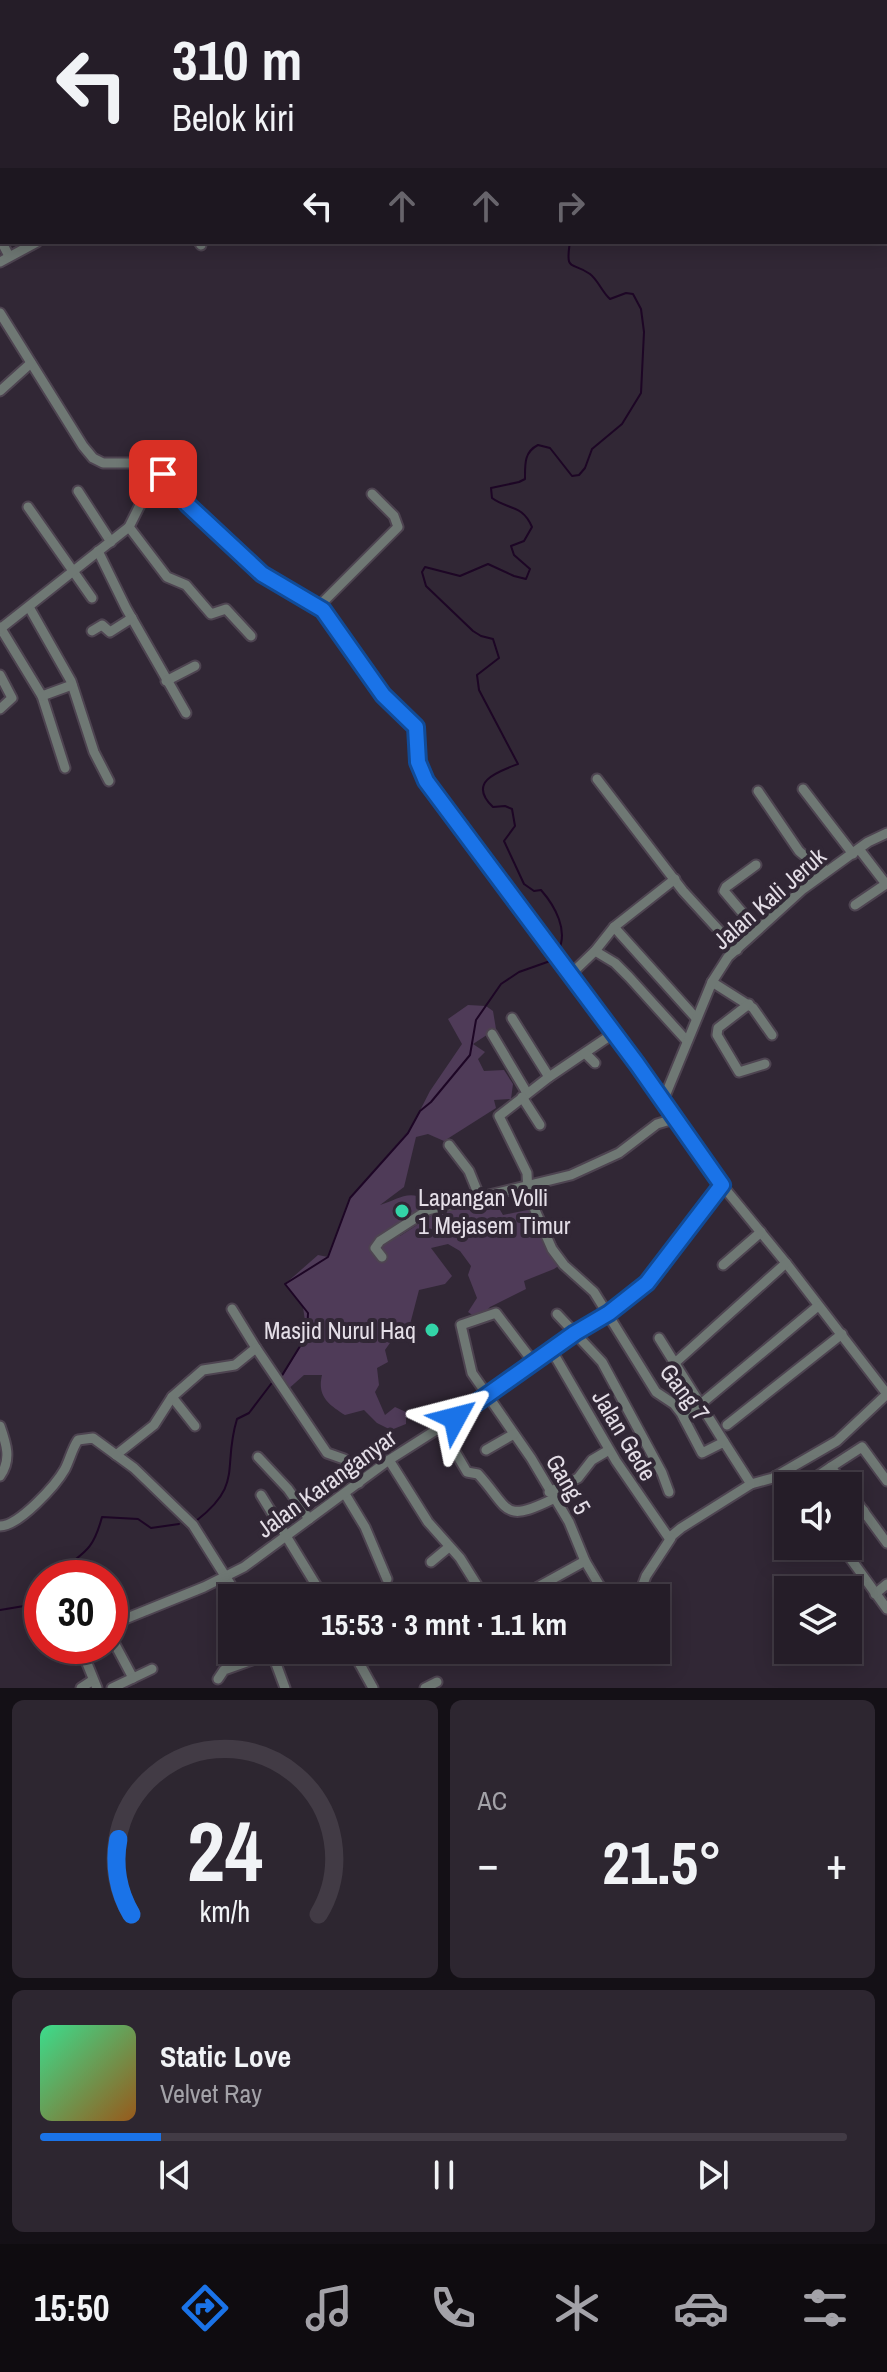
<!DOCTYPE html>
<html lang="id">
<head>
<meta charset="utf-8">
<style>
	:root { --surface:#251d28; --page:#2d2630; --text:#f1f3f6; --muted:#a3a2a8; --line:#423b45; --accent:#1a73e8 }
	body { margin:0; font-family:"Archivo Narrow",sans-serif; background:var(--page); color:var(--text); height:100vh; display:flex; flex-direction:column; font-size:30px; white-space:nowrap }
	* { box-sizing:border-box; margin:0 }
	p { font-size:26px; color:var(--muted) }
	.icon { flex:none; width:44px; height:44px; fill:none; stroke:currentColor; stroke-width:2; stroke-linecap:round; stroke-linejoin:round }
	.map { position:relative; height:1688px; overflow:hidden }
	.sheet { display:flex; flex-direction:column; gap:12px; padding:12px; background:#141016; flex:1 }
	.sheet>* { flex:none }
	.hud { position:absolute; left:0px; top:0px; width:888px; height:244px; box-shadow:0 4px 20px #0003,0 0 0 2px var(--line); background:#251d28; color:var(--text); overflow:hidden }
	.fabs { position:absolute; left:774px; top:1472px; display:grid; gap:16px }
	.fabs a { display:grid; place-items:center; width:88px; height:88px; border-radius:0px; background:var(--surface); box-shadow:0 4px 20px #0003,0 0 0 2px var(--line); font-size:40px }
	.speed { position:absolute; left:24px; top:1560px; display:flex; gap:16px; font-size:40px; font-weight:700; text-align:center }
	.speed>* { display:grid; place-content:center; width:104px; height:104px; border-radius:50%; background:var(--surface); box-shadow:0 4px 20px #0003,0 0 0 2px var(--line); line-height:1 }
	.speed .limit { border:12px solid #d22; background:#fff; color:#111 }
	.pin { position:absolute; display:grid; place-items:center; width:68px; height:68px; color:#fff; margin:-34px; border-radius:16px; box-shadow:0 4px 12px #0006 }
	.me { position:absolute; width:88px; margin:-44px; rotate:52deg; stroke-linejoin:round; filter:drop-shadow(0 0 6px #0008) }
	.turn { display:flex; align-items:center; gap:28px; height:168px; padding:0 40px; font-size:36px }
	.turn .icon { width:104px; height:104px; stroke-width:2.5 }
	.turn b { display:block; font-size:56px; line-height:68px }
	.lanes { display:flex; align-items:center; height:76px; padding:0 40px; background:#0003; justify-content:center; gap:40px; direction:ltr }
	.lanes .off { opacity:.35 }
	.big { font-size:60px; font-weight:700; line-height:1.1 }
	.sheet .card { flex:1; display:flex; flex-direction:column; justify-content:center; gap:12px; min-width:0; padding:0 28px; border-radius:12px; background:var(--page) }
	.sheet .dial { align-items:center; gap:0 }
	.dial svg { height:208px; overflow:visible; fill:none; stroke:var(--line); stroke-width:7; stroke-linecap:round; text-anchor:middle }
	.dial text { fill:var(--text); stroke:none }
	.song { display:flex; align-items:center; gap:24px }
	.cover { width:96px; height:96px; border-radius:12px; background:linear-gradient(135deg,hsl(150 70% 55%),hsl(30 70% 35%)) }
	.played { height:8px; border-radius:4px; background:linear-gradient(90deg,var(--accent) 15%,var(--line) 15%) }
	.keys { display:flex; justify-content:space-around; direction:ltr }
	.heat { display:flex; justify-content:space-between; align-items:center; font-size:44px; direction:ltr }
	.sheet .tiles { flex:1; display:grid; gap:12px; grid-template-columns:1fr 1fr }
	.card:last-child { grid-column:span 2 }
	.trip { position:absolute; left:218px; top:1584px; width:452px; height:80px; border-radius:0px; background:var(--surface); box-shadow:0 4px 20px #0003,0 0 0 2px var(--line); font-weight:700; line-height:80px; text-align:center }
	.menu { display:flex; height:128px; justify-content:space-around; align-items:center; background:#0f0c10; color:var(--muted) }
	.menu .icon { width:56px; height:56px }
	.menu .on { color:var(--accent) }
	.menu b { font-size:36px; color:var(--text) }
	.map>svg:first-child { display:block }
	.green { fill:#4f3b58 }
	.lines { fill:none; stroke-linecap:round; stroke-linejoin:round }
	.stream { stroke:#1d0625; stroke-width:2 }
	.minor-casing { stroke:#4e4451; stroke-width:13 }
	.minor { stroke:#6f7874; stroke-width:9 }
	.route-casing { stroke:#114b97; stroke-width:20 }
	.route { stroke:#1a73e8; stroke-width:14 }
	.poi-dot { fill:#33d4a8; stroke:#312735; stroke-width:3 }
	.labels { text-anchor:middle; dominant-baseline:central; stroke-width:8; stroke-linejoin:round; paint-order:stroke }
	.street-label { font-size:24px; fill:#e4dee7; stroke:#312735 }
	.poi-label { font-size:24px; fill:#e4dee7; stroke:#312735; text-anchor:start }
</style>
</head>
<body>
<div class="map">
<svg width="887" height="1688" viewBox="0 0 887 1688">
	<rect width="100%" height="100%" fill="#312735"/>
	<path class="green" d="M468,1005L486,1006L493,1011L496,1029L473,1044L485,1052L478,1059L484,1071L504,1070L513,1084L511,1099L494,1100L496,1108L444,1141L428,1134L416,1137L404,1187L380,1205C397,1200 409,1189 425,1200L428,1214L392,1232L400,1236L440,1210L436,1202L453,1199L459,1205L493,1198L503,1215L537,1208L566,1261L554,1269L524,1281L526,1289L490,1307L478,1319L468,1312L477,1298L468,1275L471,1266L460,1251L448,1244L431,1248L452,1276L445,1284L419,1290L408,1332L392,1340L385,1350L388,1362L377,1368L379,1385L375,1392L385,1415L395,1407L406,1412V1424L391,1430L377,1423L364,1410L345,1415C328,1404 317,1396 322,1375H304L286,1391L280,1381L307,1335L303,1307L285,1284L318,1255L328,1257L350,1198L411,1128L430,1091L462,1044L448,1019Z"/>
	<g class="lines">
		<g class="stream">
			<path d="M633,0L634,2"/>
			<path d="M687,0L688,2"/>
			<path d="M606,2L610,0"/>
			<path d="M666,2L667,0"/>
			<path d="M709,2L710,0"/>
			<path d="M558,951C569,931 555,906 541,890L534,891L524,884L504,841L515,826L512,809L505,806L493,807C467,782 497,772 518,764L479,690L477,675L499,658L493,639L481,636L473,631L426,586L422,572L425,567L460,576L488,564L514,576L526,579L530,569L514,555L511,546L524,541L532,527C522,504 508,510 492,498L491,488L519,482L525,479C525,464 524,452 538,445L550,448L572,476L579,475L585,468L592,449L622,424L641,393L644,332L641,309L633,294L626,293L610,299C602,292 598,280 590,274C572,261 565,273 570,242"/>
			<path d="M281,1377L307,1335L308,1313L285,1284L328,1257L350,1198L408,1133L420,1111L431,1102L470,1055L476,1020L501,984L519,972L553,960"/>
			<path d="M196,1521C244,1484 222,1468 237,1419L249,1413L271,1384"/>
			<path d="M54,1578C80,1551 91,1558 102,1517L138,1519L151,1528L179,1524"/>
			<path d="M0,1610L30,1605L42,1594"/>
		</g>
		<defs>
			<g id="minor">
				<path d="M212,2L213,0"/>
				<path d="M0,4L2,6"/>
				<path d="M0,239L9,256"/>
				<path d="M199,242L201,245"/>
				<path d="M0,262L37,242"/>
				<path d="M0,313L83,446L93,458L103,463H138L158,469L188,505L257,570L323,610L383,695L416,727L420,767L439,800L637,1064L722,1185L786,1263L887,1394"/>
				<path d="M0,391L31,363"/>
				<path d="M78,491L111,542"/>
				<path d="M28,507L92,598"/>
				<path d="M129,527L167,577L186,585L211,614L226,609L251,636"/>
				<path d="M98,551L126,608L186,713"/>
				<path d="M29,607L71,681L94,752L109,781"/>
				<path d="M318,607L398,527L394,516L372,494"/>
				<path d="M0,627L42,696L65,768"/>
				<path d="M0,629L129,527L158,469"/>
				<path d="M92,631L102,625L110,632L132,618"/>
				<path d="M0,675L12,698L0,709"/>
				<path d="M166,681L195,666"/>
				<path d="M42,696L72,685"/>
				<path d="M597,779L683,891L737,950"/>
				<path d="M803,789L853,854"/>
				<path d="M758,791L799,851C806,858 818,863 826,871"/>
				<path d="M756,865L726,887L724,891L757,930"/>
				<path d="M855,905L886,884L859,849"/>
				<path d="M614,927L696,1018"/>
				<path d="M595,951L615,963L629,977L687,1041"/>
				<path d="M570,975L595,951L614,927L675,879"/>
				<path d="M712,982L753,1008L772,1035"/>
				<path d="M749,1004L718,1028L717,1035L739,1072L765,1064"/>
				<path d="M512,1018L549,1077"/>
				<path d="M614,1033L549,1077L499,1116L527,1173L528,1194L552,1249L564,1265L594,1292L656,1392L674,1404L681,1413L702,1453L724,1442L751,1484"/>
				<path d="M492,1034L527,1093"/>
				<path d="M585,1053L595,1063"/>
				<path d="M522,1097L540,1125"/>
				<path d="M663,1101L712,982L728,957L803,889L868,842L887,833"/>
				<path d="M449,1145L469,1171L480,1198"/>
				<path d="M382,1257L375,1248L380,1241L428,1210L571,1175L619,1153L657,1124L674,1119"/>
				<path d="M723,1265L761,1232"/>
				<path d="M232,1309L256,1348"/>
				<path d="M557,1314L602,1362L662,1473L669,1492"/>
				<path d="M659,1338L724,1442"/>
				<path d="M552,1351L616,1461L669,1538L681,1528L751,1484L773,1478L837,1441L887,1394"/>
				<path d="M676,1362L786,1263"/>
				<path d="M534,1363L496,1313L461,1325L472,1373L531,1458L569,1522L585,1561L607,1598"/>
				<path d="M172,1397L195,1426"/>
				<path d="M684,1418L818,1306"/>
				<path d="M727,1425L842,1334"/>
				<path d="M0,1426C6,1443 12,1460 0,1476"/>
				<path d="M440,1426L467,1472L478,1474C510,1509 502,1524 553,1499"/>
				<path d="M486,1450L514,1434"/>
				<path d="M116,1455L154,1425L172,1397L203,1370L235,1365L256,1348L327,1453L344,1459L359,1483"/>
				<path d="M258,1457L288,1489L309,1519"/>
				<path d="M389,1460L428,1522L460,1558L485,1598"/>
				<path d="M803,1486L831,1467"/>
				<path d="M845,1486L831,1467L862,1447L887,1481"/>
				<path d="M848,1490L887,1543"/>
				<path d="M549,1492L578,1478L592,1460L609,1450"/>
				<path d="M345,1494L365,1527L387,1579"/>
				<path d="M261,1495L324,1598"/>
				<path d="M848,1524L864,1511"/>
				<path d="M0,1526C19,1526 56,1485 65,1469C70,1459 72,1449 78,1440L93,1438L134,1468L193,1525L239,1598"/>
				<path d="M845,1551L887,1609"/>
				<path d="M431,1562L449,1547"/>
				<path d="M875,1594L887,1584"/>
				<path d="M518,1598L585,1561"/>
				<path d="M638,1598L646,1576L671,1538"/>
				<path d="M110,1625L204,1587L244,1567L389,1460L455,1418L575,1333L609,1313L656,1274L722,1185"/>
				<path d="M110,1635L133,1678"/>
				<path d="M80,1646L97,1688"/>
				<path d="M271,1650L285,1688"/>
				<path d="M352,1650L373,1688"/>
				<path d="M218,1679L224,1670L272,1653"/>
				<path d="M81,1688L93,1680"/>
				<path d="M112,1688L152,1669"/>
				<path d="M425,1688L437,1682"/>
			</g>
		</defs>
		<use href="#minor" class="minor-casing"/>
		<use href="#minor" class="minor"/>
	</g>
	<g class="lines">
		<defs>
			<path id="route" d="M163,474L188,505L262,574L323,610L383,695L416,727L418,762L426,781L637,1064L722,1185L647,1283L609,1313L575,1333L455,1418"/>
		</defs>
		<use href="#route" class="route-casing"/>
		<use href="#route" class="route"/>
	</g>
	<g class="poi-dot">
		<circle cx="402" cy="1211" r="8"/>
		<circle cx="432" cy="1330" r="8"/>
	</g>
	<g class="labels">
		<g class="street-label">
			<text transform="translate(769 898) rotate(-41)">Jalan Kali Jeruk</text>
			<text transform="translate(685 1392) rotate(53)">Gang 7</text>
			<text transform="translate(625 1435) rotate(59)">Jalan Gede</text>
			<text transform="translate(326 1483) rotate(-36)">Jalan Karanganyar</text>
			<text transform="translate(569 1484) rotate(60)">Gang 5</text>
		</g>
		<g class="poi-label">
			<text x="418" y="1197">Lapangan Volli<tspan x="418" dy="28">1 Mejasem Timur</tspan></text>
			<text x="416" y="1330" text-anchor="end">Masjid Nurul Haq</text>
		</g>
	</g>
</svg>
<div class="fabs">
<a><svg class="icon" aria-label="sound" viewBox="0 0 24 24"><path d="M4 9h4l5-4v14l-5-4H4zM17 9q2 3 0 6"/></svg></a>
<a><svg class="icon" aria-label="layers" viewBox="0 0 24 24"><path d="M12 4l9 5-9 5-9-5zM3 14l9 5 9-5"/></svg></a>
</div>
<div class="speed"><div class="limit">30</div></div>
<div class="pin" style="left:163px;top:474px;background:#d93025"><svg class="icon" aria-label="arrive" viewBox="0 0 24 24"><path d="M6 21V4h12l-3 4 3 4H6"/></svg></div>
<svg class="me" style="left:455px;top:1418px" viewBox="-20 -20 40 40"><path d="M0-17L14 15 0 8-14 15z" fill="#1a73e8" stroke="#fff" stroke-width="4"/></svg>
<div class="trip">15:53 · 3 mnt · 1.1 km</div>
<div class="hud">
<div class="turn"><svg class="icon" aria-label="left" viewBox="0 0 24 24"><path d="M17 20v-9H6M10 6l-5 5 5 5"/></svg><div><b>310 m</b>Belok kiri</div></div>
<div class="lanes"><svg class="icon" aria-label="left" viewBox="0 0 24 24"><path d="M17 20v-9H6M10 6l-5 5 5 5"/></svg><svg class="icon off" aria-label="ahead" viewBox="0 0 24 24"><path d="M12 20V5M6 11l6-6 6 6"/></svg><svg class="icon off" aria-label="ahead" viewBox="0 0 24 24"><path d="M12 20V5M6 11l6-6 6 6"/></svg><svg class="icon off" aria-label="right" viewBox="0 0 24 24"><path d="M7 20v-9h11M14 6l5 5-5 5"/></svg></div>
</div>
</div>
<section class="sheet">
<div class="tiles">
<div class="card dial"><svg viewBox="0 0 100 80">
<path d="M14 69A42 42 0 1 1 86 69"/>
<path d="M14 69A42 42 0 0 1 9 40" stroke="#1a73e8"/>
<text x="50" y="56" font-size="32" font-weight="700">24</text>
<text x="50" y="72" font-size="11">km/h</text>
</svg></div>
<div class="card"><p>AC</p>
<div class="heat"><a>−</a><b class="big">21.5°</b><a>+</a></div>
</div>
<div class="card">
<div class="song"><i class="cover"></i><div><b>Static Love</b><p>Velvet Ray</p></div></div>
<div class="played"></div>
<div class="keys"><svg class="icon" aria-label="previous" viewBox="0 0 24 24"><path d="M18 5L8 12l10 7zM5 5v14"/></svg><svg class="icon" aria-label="pause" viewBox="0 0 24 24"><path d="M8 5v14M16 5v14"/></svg><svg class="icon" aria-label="next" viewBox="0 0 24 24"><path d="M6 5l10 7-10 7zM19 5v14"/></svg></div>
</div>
</div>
</section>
<nav class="menu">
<b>15:50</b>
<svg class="icon on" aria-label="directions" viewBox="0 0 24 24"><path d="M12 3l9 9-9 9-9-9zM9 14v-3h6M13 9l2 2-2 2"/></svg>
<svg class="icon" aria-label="music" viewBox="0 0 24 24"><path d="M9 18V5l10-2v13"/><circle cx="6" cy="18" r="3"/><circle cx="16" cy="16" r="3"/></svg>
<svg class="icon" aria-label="phone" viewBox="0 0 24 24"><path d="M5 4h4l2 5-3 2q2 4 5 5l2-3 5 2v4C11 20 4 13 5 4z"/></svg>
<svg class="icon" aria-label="climate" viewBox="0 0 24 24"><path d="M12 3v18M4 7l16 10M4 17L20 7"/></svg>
<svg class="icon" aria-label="car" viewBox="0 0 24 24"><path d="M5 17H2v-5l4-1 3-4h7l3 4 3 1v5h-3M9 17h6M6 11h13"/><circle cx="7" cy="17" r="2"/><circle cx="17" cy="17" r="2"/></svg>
<svg class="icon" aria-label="filters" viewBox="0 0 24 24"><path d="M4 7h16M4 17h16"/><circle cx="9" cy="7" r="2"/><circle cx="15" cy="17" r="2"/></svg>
</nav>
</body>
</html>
